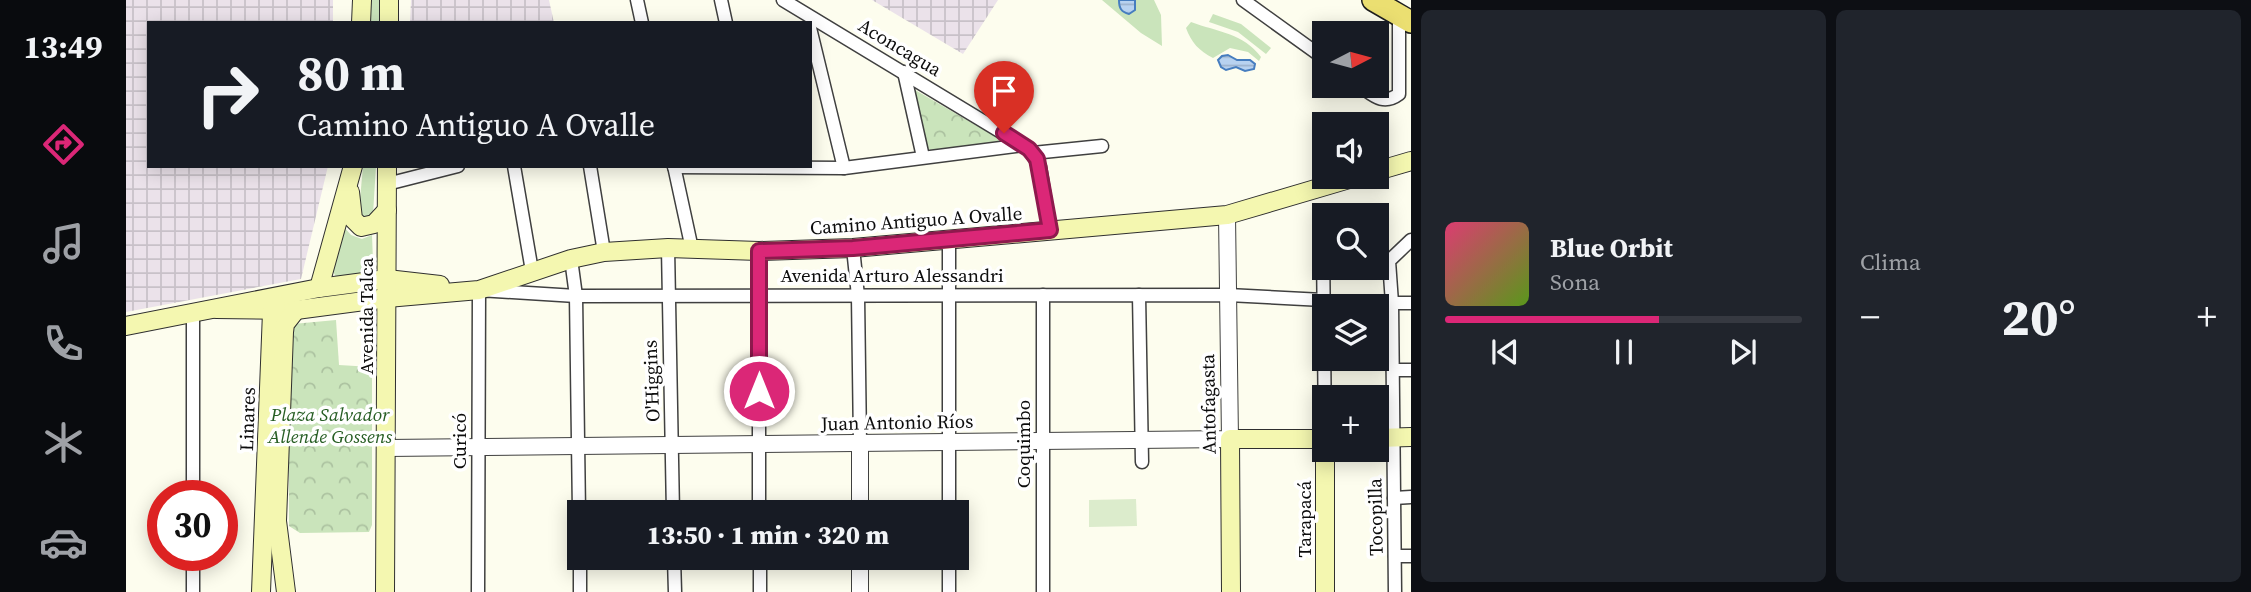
<!DOCTYPE html>
<html lang="es">
<head>
<meta charset="utf-8">
<style>
	:root { --surface:#171b24; --page:#20242c; --text:#f1f3f6; --muted:#9ea1a6; --line:#363941; --accent:#db2777 }
	body { margin:0; font-family:"Source Serif 4",serif; background:var(--page); color:var(--text); height:100vh; display:flex; flex-direction:column; font-size:26px; white-space:nowrap }
	* { box-sizing:border-box; margin:0 }
	p { font-size:23px; color:var(--muted) }
	.icon { flex:none; width:38px; height:38px; fill:none; stroke:currentColor; stroke-width:2; stroke-linecap:round; stroke-linejoin:round }
	.map { position:relative; flex:1; overflow:hidden }
	.drawer { display:flex; flex-direction:column; gap:10px; padding:10px; background:#0d0f14; width:840px }
	.drawer>* { flex:none }
	.guide { position:absolute; left:21px; top:21px; width:665px; height:147px; border-radius:0px; box-shadow:0 4px 18px #0003; background:#171b24; color:var(--text); overflow:hidden }
	.needle { width:46px; rotate:84deg }
	.controls { position:absolute; left:1186px; top:21px; display:grid; gap:14px }
	.controls a { display:grid; place-items:center; width:77px; height:77px; border-radius:0px; background:var(--surface); box-shadow:0 4px 18px #0003; font-size:35px }
	.speed { position:absolute; left:21px; top:480px; display:flex; gap:14px; font-size:35px; font-weight:700; text-align:center }
	.speed>* { display:grid; place-content:center; width:91px; height:91px; border-radius:50%; background:var(--surface); box-shadow:0 4px 18px #0003; line-height:1 }
	.speed .limit { border:10px solid #d22; background:#fff; color:#111 }
	.pin { position:absolute; display:grid; place-items:center; width:60px; height:60px; color:#fff; margin:-72px -30px; border-radius:50% 50% 50% 0; rotate:-45deg; box-shadow:0 0 7px #0007 }
	.pin .icon { rotate:45deg }
	.me { position:absolute; width:77px; margin:-38px; rotate:0deg; stroke-linejoin:round; filter:drop-shadow(0 0 5px #0008) }
	.turn { display:flex; align-items:center; gap:24px; height:147px; padding:0 35px; font-size:32px }
	.turn .icon { width:91px; height:91px; stroke-width:2.5 }
	.turn b { display:block; font-size:49px; line-height:60px }
	.big { font-size:52px; font-weight:800; line-height:1.1 }
	.drawer .widget { flex:1; display:flex; flex-direction:column; justify-content:center; gap:10px; min-width:0; padding:0 24px; border-radius:10px; background:var(--page) }
	.song { display:flex; align-items:center; gap:21px }
	.cover { width:84px; height:84px; border-radius:10px; background:linear-gradient(135deg,hsl(340 70% 55%),hsl(90 70% 35%)) }
	.played { height:7px; border-radius:4px; background:linear-gradient(90deg,var(--accent) 60%,var(--line) 60%) }
	.keys { display:flex; justify-content:space-around; direction:ltr }
	.heat { display:flex; justify-content:space-between; align-items:center; font-size:38px; direction:ltr }
	.drawer .tiles { flex:1; display:grid; gap:10px; grid-template-columns:repeat(2,1fr) }
	.trip { position:absolute; left:441px; top:500px; width:402px; height:70px; border-radius:0px; background:var(--surface); box-shadow:0 4px 18px #0003; font-weight:800; line-height:70px; text-align:center }
	main { display:flex; flex:1; min-height:0 }
	.tabs { display:flex; flex-direction:column; width:126px; justify-content:space-around; align-items:center; background:#090b0e; color:var(--muted) }
	.tabs .icon { width:49px; height:49px }
	.tabs .on { color:var(--accent) }
	.tabs b { font-size:32px; color:var(--text) }
	.map>svg:first-child { display:block }
	.industrial { fill:url(#industrial-grid) }
	.grass { fill:#cae4bb }
	.park { fill:url(#park-crowns) }
	.pitch { fill:#dceccc }
	.water { fill:url(#water-rules); stroke:#467dbf; stroke-width:2 }
	.lines { fill:none; stroke-linecap:round; stroke-linejoin:round }
	.minor-casing { stroke:#404040; stroke-width:15 }
	.tertiary-casing { stroke:#404040; stroke-width:18 }
	.secondary-casing { stroke:#2f2f2f; stroke-width:20 }
	.primary-casing { stroke:#1e1e1e; stroke-width:24 }
	.minor { stroke:#fff; stroke-width:12 }
	.tertiary { stroke:#fff; stroke-width:16 }
	.secondary { stroke:#f4f7b0; stroke-width:18 }
	.primary { stroke:#ebdf71; stroke-width:21 }
	.route-casing { stroke:#8e194d; stroke-width:18 }
	.route { stroke:#db2777; stroke-width:12 }
	.labels { text-anchor:middle; dominant-baseline:central; stroke-width:7; stroke-linejoin:round; paint-order:stroke }
	.street-label { font-size:19px; fill:#0d0d0d; stroke:#fff }
	.park-label { font-size:19px; font-style:italic; fill:#275e24; stroke:#fff }
</style>
</head>
<body>
<main>
<nav class="tabs">
<b>13:49</b>
<svg class="icon on" aria-label="directions" viewBox="0 0 24 24"><path d="M12 3l9 9-9 9-9-9zM9 14v-3h6M13 9l2 2-2 2"/></svg>
<svg class="icon" aria-label="music" viewBox="0 0 24 24"><path d="M9 18V5l10-2v13"/><circle cx="6" cy="18" r="3"/><circle cx="16" cy="16" r="3"/></svg>
<svg class="icon" aria-label="phone" viewBox="0 0 24 24"><path d="M5 4h4l2 5-3 2q2 4 5 5l2-3 5 2v4C11 20 4 13 5 4z"/></svg>
<svg class="icon" aria-label="climate" viewBox="0 0 24 24"><path d="M12 3v18M4 7l16 10M4 17L20 7"/></svg>
<svg class="icon" aria-label="car" viewBox="0 0 24 24"><path d="M5 17H2v-5l4-1 3-4h7l3 4 3 1v5h-3M9 17h6M6 11h13"/><circle cx="7" cy="17" r="2"/><circle cx="17" cy="17" r="2"/></svg>
</nav>
<div class="map">
<svg width="1285" height="592" viewBox="0 0 1285 592">
	<defs>
		<pattern id="industrial-grid" width="8" height="8" patternUnits="userSpaceOnUse" patternTransform="scale(1.75)"><rect width="8" height="8" fill="#ebe2ea"/><path d="M0 4h8M4 0v8" fill="none" stroke="#c8c1c8"/></pattern>
		<pattern id="park-crowns" width="20" height="18" patternUnits="userSpaceOnUse" patternTransform="scale(1.75)"><rect width="20" height="18" fill="#cae4bb"/><path d="M2 6a3 3 0 1 1 6 0M12 15a3 3 0 1 1 6 0" fill="none" stroke="#acc2a0"/></pattern>
		<pattern id="water-rules" width="6" height="5" patternUnits="userSpaceOnUse" patternTransform="scale(1.75)"><rect width="6" height="5" fill="#b8d2f0"/><path d="M0 2.5h6" fill="none" stroke="#9db3cd"/></pattern>
	</defs>
	<rect width="100%" height="100%" fill="#fdfdee"/>
	<g class="industrial">
		<path d="M0,0H207V23H23V166H202L175,279L0,312Z"/>
		<path d="M285,0H423L428,23H284Z"/>
		<path d="M746,0H872L837,54Z"/>
	</g>
	<g class="grass">
		<rect x="245" y="0" width="11" height="23"/>
		<path d="M976,0H992L995,11L1003,14L1010,7L1009,0H1028L1035,15L1036,46L1015,33Z"/>
		<path d="M1087,14L1115,24L1145,48L1140,54L1112,32L1086,23L1083,22Z"/>
		<path d="M1065,22C1092,32 1117,33 1135,57L1133,61L1122,52L1104,48L1087,58C1073,51 1065,42 1060,28Z"/>
		<path d="M237,166H250L247,214L239,220L233,211Z"/>
		<path d="M217,226L225,235L236,239L246,235L247,261L238,273L211,278L205,269Z"/>
	</g>
	<g class="park">
		<path d="M784,87L877,141L804,150L798,144Z"/>
		<path d="M210,320L213,365L246,367V525L243,532L174,533L163,526V329L167,324Z"/>
	</g>
	<path class="pitch" d="M1010,499L1011,526L963,527V500Z"/>
	<g class="water">
		<path d="M993,0H1009V10L1003,14C995,12 993,8 993,0Z"/>
		<path d="M1102,55L1111,60H1124L1129,64L1128,69L1119,71L1110,67L1100,70L1095,67L1092,60L1096,56Z"/>
	</g>
	<g class="lines">
		<defs>
			<g id="minor">
				<path d="M511,0L516,23"/>
				<path d="M595,0L600,23"/>
				<path d="M657,0L903,149L914,167L924,230"/>
				<path d="M1117,0L1199,59"/>
				<path d="M684,28L718,168"/>
				<path d="M778,72L797,157"/>
				<path d="M1234,86C1247,95 1257,106 1273,94V14"/>
				<path d="M907,153L976,146"/>
				<path d="M388,166L406,271"/>
				<path d="M464,166L478,252"/>
				<path d="M548,166L566,249"/>
				<path d="M548,167L718,168L898,145"/>
				<path d="M261,184L332,166"/>
				<path d="M823,239V513"/>
				<path d="M1197,246L1199,435"/>
				<path d="M542,248L547,513"/>
				<path d="M727,248L732,296L734,443"/>
				<path d="M633,251V513"/>
				<path d="M445,259L450,296L453,513"/>
				<path d="M917,295V592"/>
				<path d="M1013,295L1016,462"/>
				<path d="M1266,303H1285"/>
				<path d="M67,314V495"/>
				<path d="M1267,370H1285"/>
				<path d="M1268,498L1285,497"/>
				<path d="M67,555V592"/>
				<path d="M1269,556H1285"/>
				<path d="M454,558V592"/>
				<path d="M548,558L549,592"/>
				<path d="M634,558V592"/>
				<path d="M823,558V592"/>
				<path d="M352,592L353,290L450,296L1102,295L1197,300"/>
				<path d="M1269,592L1266,303L1263,261L1285,240"/>
			</g>
			<g id="tertiary">
				<path d="M260,448L1104,439L1101,215"/>
				<path d="M734,513V443"/>
				<path d="M734,592V558"/>
			</g>
			<g id="secondary">
				<path d="M235,23L236,0"/>
				<path d="M263,23V0"/>
				<path d="M1251,171L1285,161"/>
				<path d="M224,192L227,219L235,227L248,224L261,210"/>
				<path d="M193,288L227,166"/>
				<path d="M90,309L170,310L261,298L353,290L445,259L478,252L542,248L633,251L727,248L1101,215L1230,177"/>
				<path d="M0,326L193,288L261,279L314,285"/>
				<path d="M1251,438L1285,437"/>
				<path d="M135,592L146,312L150,304"/>
				<path d="M160,592L151,521L158,332L159,324L170,310"/>
				<path d="M259,592L261,166"/>
				<path d="M1105,592L1104,439H1199"/>
				<path d="M1199,592V446"/>
			</g>
			<path id="primary" d="M1247,0L1285,22"/>
		</defs>
		<use href="#minor" class="minor-casing"/>
		<use href="#tertiary" class="tertiary-casing"/>
		<use href="#secondary" class="secondary-casing"/>
		<use href="#primary" class="primary-casing"/>
		<use href="#minor" class="minor"/>
		<use href="#tertiary" class="tertiary"/>
		<use href="#secondary" class="secondary"/>
		<use href="#primary" class="primary"/>
	</g>
	<g class="lines">
		<defs>
			<path id="route" d="M633,391V251L727,248L924,230L911,159L903,149L878,133"/>
		</defs>
		<use href="#route" class="route-casing"/>
		<use href="#route" class="route"/>
	</g>
	<g class="labels">
		<g class="street-label">
			<text transform="translate(774 47) rotate(31)">Aconcagua</text>
			<text transform="translate(790 220) rotate(-4)">Camino Antiguo A Ovalle</text>
			<text x="766" y="275">Avenida Arturo Alessandri</text>
			<text transform="translate(240 316) rotate(-90)">Avenida Talca</text>
			<text transform="translate(525 381) rotate(-92)">O'Higgins</text>
			<text transform="translate(1082 404) rotate(-91)">Antofagasta</text>
			<text transform="translate(121 419) rotate(-88)">Linares</text>
			<text transform="translate(771 422) rotate(-1)">Juan Antonio Ríos</text>
			<text transform="translate(333 441) rotate(-90)">Curicó</text>
			<text transform="translate(897 444) rotate(-90)">Coquimbo</text>
			<text transform="translate(1249 517) rotate(-91)">Tocopilla</text>
			<text transform="translate(1178 519) rotate(-90)">Tarapacá</text>
		</g>
		<g class="park-label">
			<text x="204" y="414">Plaza Salvador<tspan x="204" dy="22">Allende Gossens</tspan></text>
		</g>
	</g>
</svg>
<div class="controls">
<a><svg class="needle" viewBox="-14 -14 28 28"><path d="M0-13l5 13h-10z" fill="#e53935"/><path d="M0 13l5-13h-10z" fill="#9ea1a6"/></svg></a>
<a><svg class="icon" aria-label="sound" viewBox="0 0 24 24"><path d="M4 9h4l5-4v14l-5-4H4zM17 9q2 3 0 6"/></svg></a>
<a><svg class="icon" aria-label="search" viewBox="0 0 24 24"><circle cx="10" cy="10" r="6"/><path d="M15 15l6 6"/></svg></a>
<a><svg class="icon" aria-label="layers" viewBox="0 0 24 24"><path d="M12 4l9 5-9 5-9-5zM3 14l9 5 9-5"/></svg></a>
<a>+</a>
</div>
<div class="speed"><div class="limit">30</div></div>
<div class="pin" style="left:878px;top:133px;background:#d93025"><svg class="icon" aria-label="arrive" viewBox="0 0 24 24"><path d="M6 21V4h12l-3 4 3 4H6"/></svg></div>
<svg class="me" style="left:633px;top:391px" viewBox="-20 -20 40 40"><circle r="17" fill="#db2777" stroke="#fff" stroke-width="3"/><path d="M0-11L8 9 0 5-8 9z" fill="#fff"/></svg>
<div class="trip">13:50 · 1 min · 320 m</div>
<div class="guide">
<div class="turn"><svg class="icon" aria-label="right" viewBox="0 0 24 24"><path d="M7 20v-9h11M14 6l5 5-5 5"/></svg><div><b>80 m</b>Camino Antiguo A Ovalle</div></div>
</div>
</div>
<section class="drawer">
<div class="tiles">
<div class="widget">
<div class="song"><i class="cover"></i><div><b>Blue Orbit</b><p>Sona</p></div></div>
<div class="played"></div>
<div class="keys"><svg class="icon" aria-label="previous" viewBox="0 0 24 24"><path d="M18 5L8 12l10 7zM5 5v14"/></svg><svg class="icon" aria-label="pause" viewBox="0 0 24 24"><path d="M8 5v14M16 5v14"/></svg><svg class="icon" aria-label="next" viewBox="0 0 24 24"><path d="M6 5l10 7-10 7zM19 5v14"/></svg></div>
</div>
<div class="widget"><p>Clima</p>
<div class="heat"><a>−</a><b class="big">20°</b><a>+</a></div>
</div>
</div>
</section>
</main>
</body>
</html>
